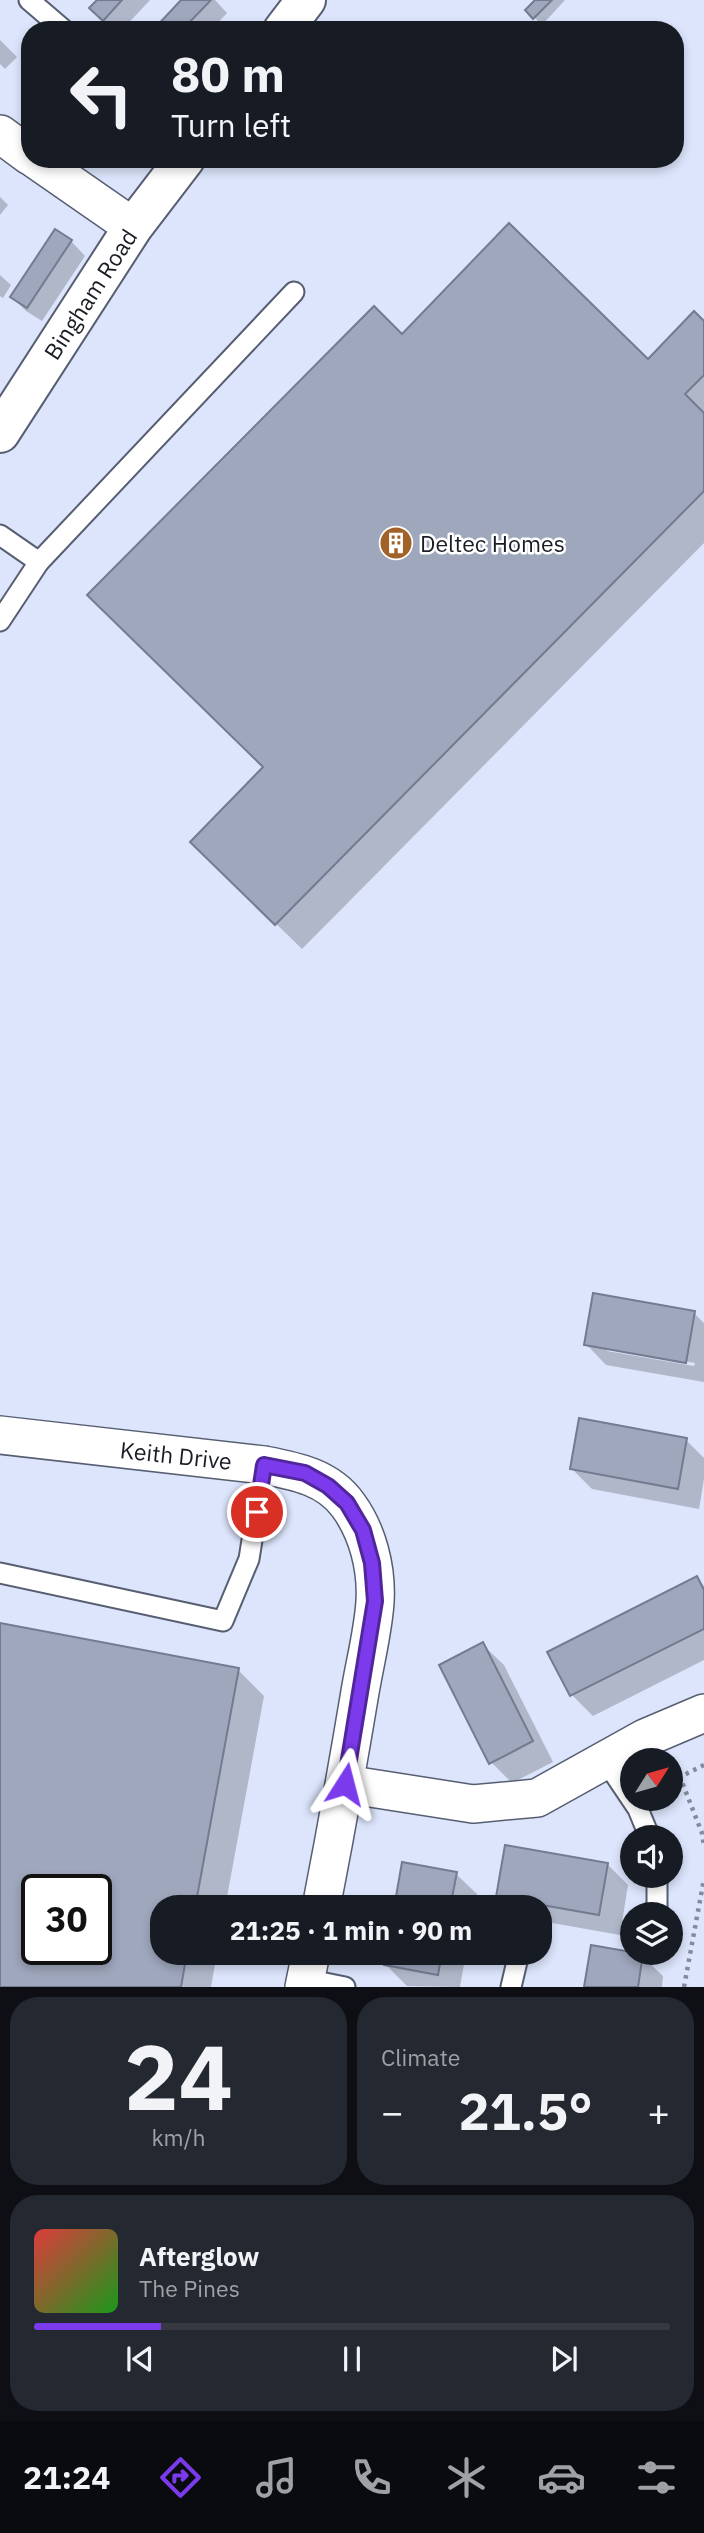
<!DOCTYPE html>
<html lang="en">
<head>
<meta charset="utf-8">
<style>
	:root { --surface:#171b24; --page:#242831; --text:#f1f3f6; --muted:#9ea1a6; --line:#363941; --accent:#7c3aed }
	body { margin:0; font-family:"IBM Plex Sans",sans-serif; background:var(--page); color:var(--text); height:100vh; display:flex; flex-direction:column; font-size:26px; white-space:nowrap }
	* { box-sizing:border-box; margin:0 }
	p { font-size:23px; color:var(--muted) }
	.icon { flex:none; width:38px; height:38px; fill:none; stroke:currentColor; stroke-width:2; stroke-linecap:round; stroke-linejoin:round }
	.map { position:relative; height:1987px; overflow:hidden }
	.drawer { display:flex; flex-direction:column; gap:10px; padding:10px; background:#0d0f14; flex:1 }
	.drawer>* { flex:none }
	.guide { position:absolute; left:21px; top:21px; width:663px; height:147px; border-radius:28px; box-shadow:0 4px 10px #0003; background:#171b24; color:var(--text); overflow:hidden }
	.needle { width:46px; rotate:53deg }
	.tools { position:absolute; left:620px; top:1748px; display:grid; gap:14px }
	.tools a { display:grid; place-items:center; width:63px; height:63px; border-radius:50%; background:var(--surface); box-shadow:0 4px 10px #0003; font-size:35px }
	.speed { position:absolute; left:21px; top:1874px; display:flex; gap:14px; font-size:35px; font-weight:700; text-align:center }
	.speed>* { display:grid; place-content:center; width:91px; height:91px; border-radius:50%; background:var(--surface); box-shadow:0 4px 10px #0003; line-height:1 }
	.speed .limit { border:4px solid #111; border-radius:10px; background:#fff; color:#111 }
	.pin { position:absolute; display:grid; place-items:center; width:60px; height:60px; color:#fff; margin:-30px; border:4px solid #fff; border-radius:50%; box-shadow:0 2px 7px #0007 }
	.me { position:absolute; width:77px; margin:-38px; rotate:9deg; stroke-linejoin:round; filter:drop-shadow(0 0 5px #0008) }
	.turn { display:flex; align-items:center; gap:24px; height:147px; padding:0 35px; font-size:32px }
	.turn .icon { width:91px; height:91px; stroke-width:2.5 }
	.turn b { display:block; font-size:49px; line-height:60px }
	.big { font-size:52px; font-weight:800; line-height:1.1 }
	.drawer .tile { flex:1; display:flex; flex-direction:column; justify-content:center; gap:10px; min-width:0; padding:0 24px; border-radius:28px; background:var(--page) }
	.drawer .dial { align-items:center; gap:0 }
	.dial b { font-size:91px; line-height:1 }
	.song { display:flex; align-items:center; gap:21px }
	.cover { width:84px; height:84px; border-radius:10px; background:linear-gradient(135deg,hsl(0 70% 55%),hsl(120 70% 35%)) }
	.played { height:7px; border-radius:4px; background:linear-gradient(90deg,var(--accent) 20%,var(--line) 20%) }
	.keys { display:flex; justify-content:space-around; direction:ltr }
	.heat { display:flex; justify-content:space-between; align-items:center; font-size:38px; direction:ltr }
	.drawer .tiles { flex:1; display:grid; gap:10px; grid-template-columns:1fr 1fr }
	.tile:last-child { grid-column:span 2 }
	.trip { position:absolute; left:150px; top:1895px; width:402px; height:70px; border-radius:28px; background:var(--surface); box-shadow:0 4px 10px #0003; font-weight:800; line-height:70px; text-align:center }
	.menu { display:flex; height:112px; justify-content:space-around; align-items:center; background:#090b0e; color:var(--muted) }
	.menu .icon { width:49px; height:49px }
	.menu .on { color:var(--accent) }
	.menu b { font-size:32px; color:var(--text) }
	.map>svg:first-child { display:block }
	.shadow { fill:#0003; fill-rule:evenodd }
	.building { fill:#9fa7bd; stroke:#737b90; stroke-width:2; fill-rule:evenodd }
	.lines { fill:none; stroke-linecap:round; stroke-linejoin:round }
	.service-casing { stroke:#575e72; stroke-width:23 }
	.minor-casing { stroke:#575e72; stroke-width:40 }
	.tertiary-casing { stroke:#575e72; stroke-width:42 }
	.path { stroke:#848a9b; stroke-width:4.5; stroke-dasharray:3.5 5; stroke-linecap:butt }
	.service { stroke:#fff; stroke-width:19 }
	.minor { stroke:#fff; stroke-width:37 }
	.tertiary { stroke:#fff; stroke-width:38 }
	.route-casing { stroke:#51269a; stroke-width:18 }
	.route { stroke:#7c3aed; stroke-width:12 }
	.labels { text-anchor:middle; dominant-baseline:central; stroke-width:5; stroke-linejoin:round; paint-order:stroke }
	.street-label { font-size:23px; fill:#1a1d26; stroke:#fff }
	.poi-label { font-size:23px; fill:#1a1d26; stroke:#fff; text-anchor:start }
</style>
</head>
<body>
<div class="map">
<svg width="704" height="1987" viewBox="0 0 704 1987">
	<rect width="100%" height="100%" fill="#dce5fc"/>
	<g class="shadow">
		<path d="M99,0H150L122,30H114L92,8Z"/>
		<path d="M184,0H215L227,13L211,30H155Z"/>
		<path d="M537,0H565L542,25L527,10Z"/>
		<path d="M0,40L17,57L5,69L0,64Z"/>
		<path d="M30,59V73L24,67Z"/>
		<path d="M0,197L8,205L0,215Z"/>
		<path d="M71,241L85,256L42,321L26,311L12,297Z"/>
		<path d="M0,275L11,285L3,298L0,296Z"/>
		<path d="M704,323V543L302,949L193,842L265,768L402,336L648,362Z"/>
		<path d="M694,1313L704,1323V1382L606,1365L586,1344ZM607,1347L695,1363L694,1366L607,1351Z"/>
		<path d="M686,1440L704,1458V1479L699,1509L592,1489L571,1468Z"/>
		<path d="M696,1578L704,1586V1660L593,1716L572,1695Z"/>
		<path d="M0,1625L238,1670L264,1696L225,1908H163V1953H217L211,1987H0ZM37,1890H96V1950H37Z"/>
		<path d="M483,1645L504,1665L553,1762L512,1783L491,1762Z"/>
		<path d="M607,1864L628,1885L620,1935L541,1921V1908H509L498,1896Z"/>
		<path d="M456,1874L477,1894L474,1908H396Z"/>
		<path d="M388,1953H466L460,1987L407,1986L386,1965Z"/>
		<path d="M642,1956L663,1976L662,1987H586Z"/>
	</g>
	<g class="building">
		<path d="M97,0H122L103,21L89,8Z"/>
		<path d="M181,0H211L182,30H153Z"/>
		<path d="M535,0H552L533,19L525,10Z"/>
		<path d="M509,223L648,359L694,311L704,321V375L685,394L704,413V491L275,925L190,842L263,767L87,595L374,306L402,334Z"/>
		<path d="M55,229L72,240L27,308L10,297Z"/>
		<path d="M593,1293L695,1311L686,1363L584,1345Z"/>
		<path d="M579,1418L687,1438L678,1489L570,1469Z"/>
		<path d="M697,1576L704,1590V1629L570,1696L547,1652Z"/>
		<path d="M0,1623L239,1668L195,1908H163V1953H187L181,1987H0ZM37,1890H96V1950H37Z"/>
		<path d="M483,1642L533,1741L489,1764L439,1665Z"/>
		<path d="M505,1845L608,1863L599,1915L496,1897Z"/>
		<path d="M402,1862L457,1872L450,1908H394Z"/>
		<path d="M591,1945L643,1954L638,1987H584Z"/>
		<path d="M387,1953H442L438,1975L384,1965Z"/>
	</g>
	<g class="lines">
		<defs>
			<g id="service">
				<path d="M29,0L64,30"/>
				<path d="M0,535L39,562L0,621"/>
				<path d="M39,562L294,292"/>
				<path d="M0,1573L223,1621L249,1559L264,1465"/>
				<path d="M605,1760L638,1809L650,1838"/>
				<path d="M657,1876V1914"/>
				<path d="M305,1979L345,1987"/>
				<path d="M511,1987L519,1953"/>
			</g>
			<g id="minor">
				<path d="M0,134L30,156"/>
				<path d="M35,159L133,227"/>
				<path d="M0,1435L264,1465C295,1471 328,1477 348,1505C368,1532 377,1569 375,1602C373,1632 365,1662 360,1692C348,1764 335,1836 321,1908"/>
				<path d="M345,1784L473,1804L537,1798L645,1738L704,1713"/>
				<path d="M304,1987L311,1953"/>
			</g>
			<g id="tertiary">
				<path d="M283,30L306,0"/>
				<path d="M0,433L133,227L185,159"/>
			</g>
		</defs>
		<use href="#service" class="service-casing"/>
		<use href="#minor" class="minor-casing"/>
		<use href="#tertiary" class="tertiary-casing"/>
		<g class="path">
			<path d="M704,1765L680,1777L702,1833L704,1846"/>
			<path d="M684,1987L704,1879"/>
		</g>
		<use href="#service" class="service"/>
		<use href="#minor" class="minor"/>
		<use href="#tertiary" class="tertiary"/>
	</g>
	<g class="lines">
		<defs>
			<path id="route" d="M257,1512L264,1465L305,1473L328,1486L347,1503L363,1530L372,1563L375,1601L345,1784"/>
		</defs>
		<use href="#route" class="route-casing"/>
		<use href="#route" class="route"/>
	</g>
	<defs>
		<symbol id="building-disc" viewBox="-11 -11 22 22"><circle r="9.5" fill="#a06228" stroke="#fff"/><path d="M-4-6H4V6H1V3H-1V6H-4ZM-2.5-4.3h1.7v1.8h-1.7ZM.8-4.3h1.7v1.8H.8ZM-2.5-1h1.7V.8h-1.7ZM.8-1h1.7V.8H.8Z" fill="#fff"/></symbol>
	</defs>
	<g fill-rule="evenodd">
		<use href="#building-disc" x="377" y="524" width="38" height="38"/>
	</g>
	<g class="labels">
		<g class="street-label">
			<text transform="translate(90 294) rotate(-57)">Bingham Road</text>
			<text transform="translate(176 1455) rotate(6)">Keith Drive</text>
		</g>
		<g class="poi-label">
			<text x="420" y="543">Deltec Homes</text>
		</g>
	</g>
</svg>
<div class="tools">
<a><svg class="needle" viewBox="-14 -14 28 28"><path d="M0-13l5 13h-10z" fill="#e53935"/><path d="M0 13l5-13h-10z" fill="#9ea1a6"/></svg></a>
<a><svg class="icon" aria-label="sound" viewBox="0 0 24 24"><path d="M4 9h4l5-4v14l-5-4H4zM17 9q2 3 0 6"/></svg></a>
<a><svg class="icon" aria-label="layers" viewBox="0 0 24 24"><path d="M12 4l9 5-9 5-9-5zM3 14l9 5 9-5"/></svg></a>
</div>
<div class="speed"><div class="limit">30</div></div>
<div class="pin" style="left:257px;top:1512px;background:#d93025"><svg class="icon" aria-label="arrive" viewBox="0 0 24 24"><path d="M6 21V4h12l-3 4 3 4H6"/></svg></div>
<svg class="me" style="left:345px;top:1784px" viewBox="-20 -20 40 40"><path d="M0-17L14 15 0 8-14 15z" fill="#7c3aed" stroke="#fff" stroke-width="4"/></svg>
<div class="trip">21:25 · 1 min · 90 m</div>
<div class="guide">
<div class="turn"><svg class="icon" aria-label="left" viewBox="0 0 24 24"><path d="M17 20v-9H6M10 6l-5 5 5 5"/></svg><div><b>80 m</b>Turn left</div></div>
</div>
</div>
<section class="drawer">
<div class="tiles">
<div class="tile dial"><b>24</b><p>km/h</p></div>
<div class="tile"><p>Climate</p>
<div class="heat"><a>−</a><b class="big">21.5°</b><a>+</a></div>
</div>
<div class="tile">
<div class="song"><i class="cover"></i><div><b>Afterglow</b><p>The Pines</p></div></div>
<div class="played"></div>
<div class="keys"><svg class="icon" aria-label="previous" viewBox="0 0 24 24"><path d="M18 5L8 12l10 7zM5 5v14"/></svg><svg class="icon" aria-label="pause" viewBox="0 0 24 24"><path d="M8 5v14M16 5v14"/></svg><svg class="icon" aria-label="next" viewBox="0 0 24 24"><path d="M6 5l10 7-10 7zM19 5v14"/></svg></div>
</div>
</div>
</section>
<nav class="menu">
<b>21:24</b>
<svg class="icon on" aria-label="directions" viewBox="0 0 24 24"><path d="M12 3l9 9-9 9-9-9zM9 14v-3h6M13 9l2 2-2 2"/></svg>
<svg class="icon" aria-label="music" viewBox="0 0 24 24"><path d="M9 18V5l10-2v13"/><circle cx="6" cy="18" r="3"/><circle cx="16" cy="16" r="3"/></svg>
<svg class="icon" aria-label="phone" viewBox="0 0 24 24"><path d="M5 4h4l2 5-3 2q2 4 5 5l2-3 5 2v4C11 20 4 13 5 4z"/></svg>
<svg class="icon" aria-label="climate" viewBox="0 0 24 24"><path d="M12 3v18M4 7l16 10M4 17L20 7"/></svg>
<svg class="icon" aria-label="car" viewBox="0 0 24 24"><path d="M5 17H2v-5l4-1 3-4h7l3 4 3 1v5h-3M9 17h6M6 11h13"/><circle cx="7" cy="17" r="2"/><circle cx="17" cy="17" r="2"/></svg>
<svg class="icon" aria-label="filters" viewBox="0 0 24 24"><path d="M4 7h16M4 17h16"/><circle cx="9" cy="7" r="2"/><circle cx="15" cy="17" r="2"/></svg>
</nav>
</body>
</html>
